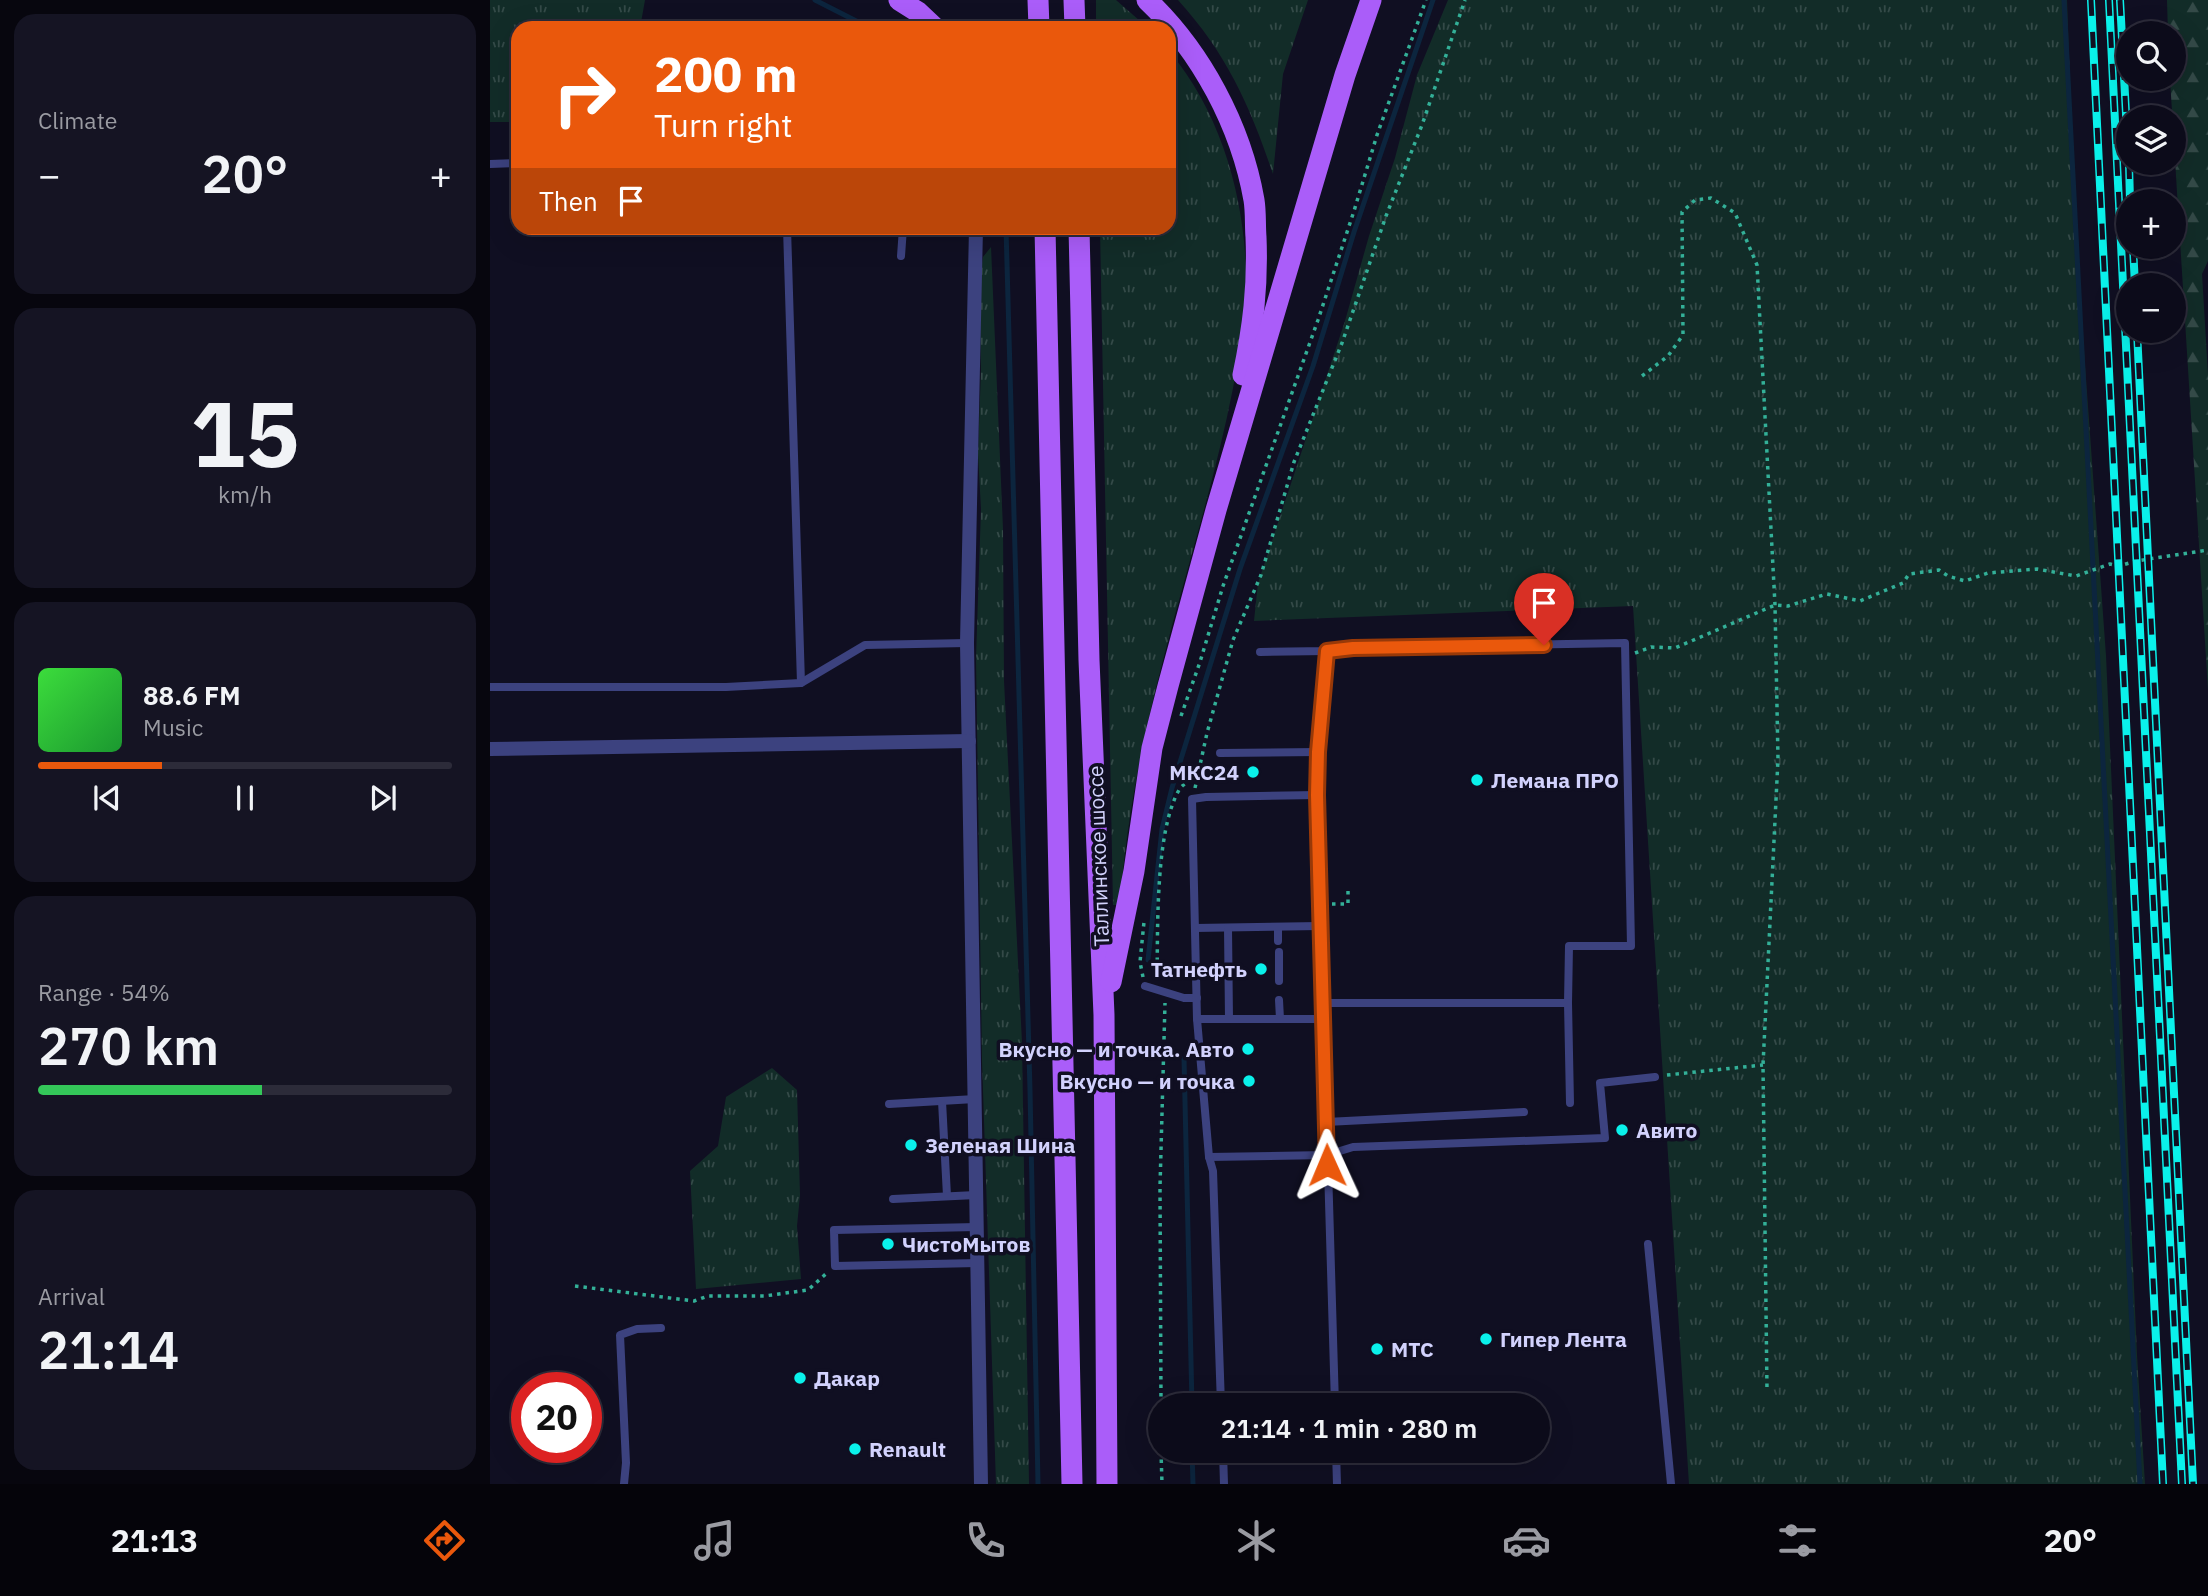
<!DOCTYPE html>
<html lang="en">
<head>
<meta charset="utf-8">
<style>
	:root { --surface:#0c0b1a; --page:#151423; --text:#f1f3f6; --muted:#9a9ba2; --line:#2c2b39; --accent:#ea580c }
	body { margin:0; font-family:"IBM Plex Sans",sans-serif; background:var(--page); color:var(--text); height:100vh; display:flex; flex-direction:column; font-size:26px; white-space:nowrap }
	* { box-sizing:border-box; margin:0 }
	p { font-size:23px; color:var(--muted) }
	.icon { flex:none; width:38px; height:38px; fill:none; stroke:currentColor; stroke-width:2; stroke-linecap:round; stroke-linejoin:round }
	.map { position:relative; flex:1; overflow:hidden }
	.sheet { display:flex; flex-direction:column; gap:14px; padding:14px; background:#07060e; width:490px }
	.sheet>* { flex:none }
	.guide { position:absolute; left:21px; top:21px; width:665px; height:214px; border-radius:21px; box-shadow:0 7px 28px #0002,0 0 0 2px var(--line); background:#ea580c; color:#fff; overflow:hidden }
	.buttons { position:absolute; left:1626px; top:21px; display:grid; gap:14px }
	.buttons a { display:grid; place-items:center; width:70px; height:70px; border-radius:50%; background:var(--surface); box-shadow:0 7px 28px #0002,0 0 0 2px var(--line); font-size:35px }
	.speed { position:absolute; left:21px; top:1372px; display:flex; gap:14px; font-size:35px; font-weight:700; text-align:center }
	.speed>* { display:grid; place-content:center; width:91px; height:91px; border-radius:50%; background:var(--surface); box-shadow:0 7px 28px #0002,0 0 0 2px var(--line); line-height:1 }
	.speed .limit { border:10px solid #d22; background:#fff; color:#111 }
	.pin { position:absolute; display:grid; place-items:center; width:60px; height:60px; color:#fff; margin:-72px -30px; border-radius:50% 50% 50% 0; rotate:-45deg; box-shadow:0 0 7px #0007 }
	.pin .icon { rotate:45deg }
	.me { position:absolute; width:77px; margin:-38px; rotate:359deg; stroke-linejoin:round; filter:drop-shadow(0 0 5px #0008) }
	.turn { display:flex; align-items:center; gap:24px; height:147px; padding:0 28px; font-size:32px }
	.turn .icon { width:91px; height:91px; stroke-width:2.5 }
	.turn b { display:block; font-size:49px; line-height:60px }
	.then { display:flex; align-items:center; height:66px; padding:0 28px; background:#0003; gap:14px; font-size:26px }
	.big { font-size:52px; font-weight:600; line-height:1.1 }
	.sheet .tile { flex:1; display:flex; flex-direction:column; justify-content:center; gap:10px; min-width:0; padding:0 24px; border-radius:21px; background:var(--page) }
	.sheet .dial { align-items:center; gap:0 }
	.dial b { font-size:91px; line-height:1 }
	.song { display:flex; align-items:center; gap:21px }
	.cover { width:84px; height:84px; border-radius:10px; background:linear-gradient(135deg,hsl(120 70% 55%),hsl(130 70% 35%)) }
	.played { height:7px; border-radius:4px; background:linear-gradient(90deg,var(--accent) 30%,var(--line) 30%) }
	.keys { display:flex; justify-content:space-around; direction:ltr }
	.heat { display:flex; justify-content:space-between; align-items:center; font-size:38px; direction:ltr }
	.charge { height:10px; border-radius:5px; background:linear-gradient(90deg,#34c759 54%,var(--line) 0) }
	.trip { position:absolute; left:658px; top:1393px; width:402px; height:70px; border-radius:35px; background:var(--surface); box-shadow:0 7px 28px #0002,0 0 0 2px var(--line); font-weight:600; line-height:70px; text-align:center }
	.dock { display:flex; height:112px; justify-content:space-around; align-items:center; background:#05040a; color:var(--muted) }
	.dock .icon { width:49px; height:49px }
	.dock .current { color:var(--accent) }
	.dock b { font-size:32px; color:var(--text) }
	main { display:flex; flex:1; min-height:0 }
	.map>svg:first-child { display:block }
	.grass { fill:url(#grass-tufts) }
	.forest { fill:url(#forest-firs) }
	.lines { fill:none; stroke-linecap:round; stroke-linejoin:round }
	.stream { stroke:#0c253e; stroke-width:5 }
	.path { stroke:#33b098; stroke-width:3.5; stroke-dasharray:3.5 5; stroke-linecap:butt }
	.lane { stroke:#3c427f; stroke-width:8 }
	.street { stroke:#3c427f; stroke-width:14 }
	.primary { stroke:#aa5df9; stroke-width:21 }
	.rail-casing { stroke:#0af1eb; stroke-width:8 }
	.rail { stroke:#100f22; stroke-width:5; stroke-dasharray:16; stroke-linecap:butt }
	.route-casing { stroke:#983908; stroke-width:18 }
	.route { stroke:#ea580c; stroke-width:12 }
	.poi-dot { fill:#0af1eb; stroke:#100f22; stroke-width:2.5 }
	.labels { text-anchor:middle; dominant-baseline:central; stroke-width:7; stroke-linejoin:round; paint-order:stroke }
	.poi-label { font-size:21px; font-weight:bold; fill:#d2d2fd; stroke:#100f22; text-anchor:start }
	.street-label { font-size:21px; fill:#d2d2fd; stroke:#100f22 }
</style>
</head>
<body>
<main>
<section class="sheet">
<div class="tile"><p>Climate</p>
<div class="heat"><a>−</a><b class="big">20°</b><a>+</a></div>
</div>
<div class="tile dial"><b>15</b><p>km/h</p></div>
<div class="tile">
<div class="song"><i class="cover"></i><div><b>88.6 FM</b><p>Music</p></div></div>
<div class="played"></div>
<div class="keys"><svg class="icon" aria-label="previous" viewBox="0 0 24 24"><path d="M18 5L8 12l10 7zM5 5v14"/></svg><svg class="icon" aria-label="pause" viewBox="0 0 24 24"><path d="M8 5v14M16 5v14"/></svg><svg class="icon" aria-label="next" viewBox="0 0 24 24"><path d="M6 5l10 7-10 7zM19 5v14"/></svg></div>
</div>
<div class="tile"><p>Range · 54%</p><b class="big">270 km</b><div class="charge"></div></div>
<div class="tile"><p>Arrival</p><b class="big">21:14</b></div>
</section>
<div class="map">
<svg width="1718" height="1484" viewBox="0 0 1718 1484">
	<defs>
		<pattern id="grass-tufts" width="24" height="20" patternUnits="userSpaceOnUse" patternTransform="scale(1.75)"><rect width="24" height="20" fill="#122c28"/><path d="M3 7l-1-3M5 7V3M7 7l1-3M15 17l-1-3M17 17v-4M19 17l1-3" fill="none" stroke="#344a48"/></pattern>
		<pattern id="forest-firs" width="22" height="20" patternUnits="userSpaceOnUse" patternTransform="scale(1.75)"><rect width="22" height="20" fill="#122c28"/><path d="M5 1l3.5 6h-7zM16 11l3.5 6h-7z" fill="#344a48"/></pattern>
	</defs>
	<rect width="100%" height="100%" fill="#100f22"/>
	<g class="grass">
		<path d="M0,0H155L150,28H28V122H0Z"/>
		<path d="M606,0H626L658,28H606Z"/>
		<path d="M688,0H818L793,74L783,174C760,106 737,54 688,0Z"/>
		<path d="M958,0H1577L1586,240L1616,656L1647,1355L1655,1484H1199L1143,606L764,621L768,583L855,321L879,236L905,158L927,75Z"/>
		<path d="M679,51C730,111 754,195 756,272C757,311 750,350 743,388C725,480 696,570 673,660C652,741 636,821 630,905H623L610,228H679Z"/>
		<path d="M501,247L513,529L514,681L532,1043L539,1484H506L492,1060L486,658L491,509L488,454L491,370L489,285L493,257Z"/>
		<path d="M282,1068L307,1090L310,1195L307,1226L311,1279L206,1289L200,1171L228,1146L236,1097Z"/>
	</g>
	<path class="forest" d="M1677,0H1718V261L1712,274L1718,375V690L1680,79H1684V33H1678Z"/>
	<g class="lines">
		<g class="stream">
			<path d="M325,0L380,28"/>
			<path d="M1574,0L1650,1484"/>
			<path d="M516,228L540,1090L548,1484"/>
			<path d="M658,960L672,829L682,788L750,569L823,366L864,232L943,0"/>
			<path d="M694,1058L702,1405"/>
			<path d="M702,1451L703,1484"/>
		</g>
		<g class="path">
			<path d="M1152,376L1178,356L1193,335L1192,212L1205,200L1221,198L1245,213L1267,265L1285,605L1288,759L1273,1065L1277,1390"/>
			<path d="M1145,653L1161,647L1185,648L1285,605L1298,606L1337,594L1370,601L1413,583L1419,574L1449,570L1458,576L1475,581L1498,573L1547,569L1586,576L1620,564L1629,566L1646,561L1718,550"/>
			<path d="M691,716L710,662L733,586L828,320L864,211L887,135L936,0"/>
			<path d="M705,788L717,733L743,640L771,575L804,462L852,343L896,216L932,125L975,0"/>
			<path d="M842,904H858V887"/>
			<path d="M653,977L650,962L654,922"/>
			<path d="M667,978C668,929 665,832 689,790C692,784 701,781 706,777"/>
			<path d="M1177,1075L1273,1065"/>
			<path d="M85,1286L204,1301L218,1296H274L318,1290L338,1272"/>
			<path d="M671,1405L670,1187L675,1003"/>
			<path d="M671,1451L672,1484"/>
		</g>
		<g class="lane">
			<path d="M0,164L28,163"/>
			<path d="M297,228L311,683"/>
			<path d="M411,256L413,228"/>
			<path d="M837,651L828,752L827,795L845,1405"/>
			<path d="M770,652L837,651L864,648L1135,643L1141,946H1079L1078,1003"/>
			<path d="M0,687H236L311,683L375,645L477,643"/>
			<path d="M730,753L828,752"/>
			<path d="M788,927V941"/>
			<path d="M705,928L830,926"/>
			<path d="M738,928L739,1019"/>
			<path d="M789,952V981"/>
			<path d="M655,986L694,998H707"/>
			<path d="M789,1000L790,1019"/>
			<path d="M833,1003H1078L1080,1103"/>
			<path d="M707,1019H833"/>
			<path d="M452,1101L457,1196"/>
			<path d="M399,1104L485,1099"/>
			<path d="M836,1122L1034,1112"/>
			<path d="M719,1157L837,1155L863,1147L1115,1138L1110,1083L1165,1077"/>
			<path d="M403,1199L486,1195"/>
			<path d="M487,1227L344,1230L345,1266L488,1263"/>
			<path d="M1158,1244L1181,1484"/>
			<path d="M731,1405L723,1171L719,1157L707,1019L702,799L716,797L827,795"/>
			<path d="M733,1451L734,1484"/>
			<path d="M846,1451L847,1484"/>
			<path d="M134,1484L136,1463L130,1335L147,1329L171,1328"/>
		</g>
		<g class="street">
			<path d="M486,228L477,643L491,1484"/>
			<path d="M0,749L479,741"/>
		</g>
		<g class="primary">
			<path d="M409,0L428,12L445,28"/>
			<path d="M548,0L549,28"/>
			<path d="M584,0L585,28"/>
			<path d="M657,0C711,51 751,126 764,200C766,212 765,225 766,237C768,287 763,327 753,375"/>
			<path d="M555,228L582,1484"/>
			<path d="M589,228L599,660L614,1015L617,1484"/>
			<path d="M621,982L644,871L662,748L678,686L726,510L855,75L881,0"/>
		</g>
		<defs>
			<g id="rail">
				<path d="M1601,0L1673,1484"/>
				<path d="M1619,0L1692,1484"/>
				<path d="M1630,0L1638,152"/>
				<path d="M1639,163L1640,201"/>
				<path d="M1643,247L1645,285"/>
				<path d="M1647,331L1703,1484"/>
			</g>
		</defs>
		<use href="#rail" class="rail-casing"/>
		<use href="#rail" class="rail"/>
	</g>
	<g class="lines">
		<defs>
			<path id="route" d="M837,1165L827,795L828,752L837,651L863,648L1054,645"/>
		</defs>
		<use href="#route" class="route-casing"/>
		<use href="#route" class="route"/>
	</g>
	<g class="poi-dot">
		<circle cx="763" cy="772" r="7"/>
		<circle cx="987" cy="780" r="7"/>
		<circle cx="771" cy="969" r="7"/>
		<circle cx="758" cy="1049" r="7"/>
		<circle cx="759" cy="1081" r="7"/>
		<circle cx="1132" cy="1130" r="7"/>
		<circle cx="421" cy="1145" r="7"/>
		<circle cx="398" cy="1244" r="7"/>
		<circle cx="996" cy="1339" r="7"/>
		<circle cx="887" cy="1349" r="7"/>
		<circle cx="310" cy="1378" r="7"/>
		<circle cx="365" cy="1449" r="7"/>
	</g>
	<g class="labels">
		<g class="poi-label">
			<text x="749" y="772" text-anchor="end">МКС24</text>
			<text x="1001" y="780">Лемана ПРО</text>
			<text x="757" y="969" text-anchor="end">Татнефть</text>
			<text x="744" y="1049" text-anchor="end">Вкусно — и точка. Авто</text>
			<text x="745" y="1081" text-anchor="end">Вкусно — и точка</text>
			<text x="1146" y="1130">Авито</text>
			<text x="435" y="1145">Зеленая Шина</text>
			<text x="412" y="1244">ЧистоМытов</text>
			<text x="1010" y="1339">Гипер Лента</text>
			<text x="901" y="1349">МТС</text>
			<text x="324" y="1378">Дакар</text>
			<text x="379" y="1449">Renault</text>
		</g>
		<g class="street-label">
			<text transform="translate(608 856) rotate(-92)">Таллинское шоссе</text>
		</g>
	</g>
</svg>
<div class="buttons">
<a><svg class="icon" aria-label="search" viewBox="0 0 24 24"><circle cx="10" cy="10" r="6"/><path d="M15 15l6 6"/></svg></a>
<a><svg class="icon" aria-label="layers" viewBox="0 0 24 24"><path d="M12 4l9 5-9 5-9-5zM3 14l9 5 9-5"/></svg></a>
<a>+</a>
<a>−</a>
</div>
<div class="speed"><div class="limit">20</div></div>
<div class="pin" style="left:1054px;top:645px;background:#d93025"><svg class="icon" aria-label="arrive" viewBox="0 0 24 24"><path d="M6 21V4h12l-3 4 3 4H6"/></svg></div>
<svg class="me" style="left:837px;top:1165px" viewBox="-20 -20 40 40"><path d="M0-17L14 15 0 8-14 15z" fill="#ea580c" stroke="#fff" stroke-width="4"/></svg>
<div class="trip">21:14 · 1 min · 280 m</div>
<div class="guide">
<div class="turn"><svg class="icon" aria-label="right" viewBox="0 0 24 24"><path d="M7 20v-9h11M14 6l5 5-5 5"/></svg><div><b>200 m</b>Turn right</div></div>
<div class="then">Then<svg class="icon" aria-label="arrive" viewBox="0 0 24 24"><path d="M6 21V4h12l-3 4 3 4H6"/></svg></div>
</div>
</div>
</main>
<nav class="dock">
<b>21:13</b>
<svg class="icon current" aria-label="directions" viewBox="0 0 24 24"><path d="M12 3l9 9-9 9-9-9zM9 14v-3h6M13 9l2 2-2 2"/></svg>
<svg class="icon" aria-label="music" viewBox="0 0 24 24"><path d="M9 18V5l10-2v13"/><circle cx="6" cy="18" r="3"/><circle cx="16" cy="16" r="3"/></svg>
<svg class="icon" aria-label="phone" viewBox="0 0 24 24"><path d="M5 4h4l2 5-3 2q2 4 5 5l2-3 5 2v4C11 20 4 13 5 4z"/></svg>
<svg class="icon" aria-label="climate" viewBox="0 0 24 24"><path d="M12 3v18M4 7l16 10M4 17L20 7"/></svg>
<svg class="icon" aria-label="car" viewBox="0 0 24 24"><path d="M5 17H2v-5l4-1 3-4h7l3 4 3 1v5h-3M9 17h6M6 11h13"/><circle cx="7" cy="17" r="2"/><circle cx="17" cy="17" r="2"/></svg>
<svg class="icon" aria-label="filters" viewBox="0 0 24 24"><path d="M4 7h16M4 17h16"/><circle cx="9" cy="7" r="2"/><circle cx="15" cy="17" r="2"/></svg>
<b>20°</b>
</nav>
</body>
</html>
